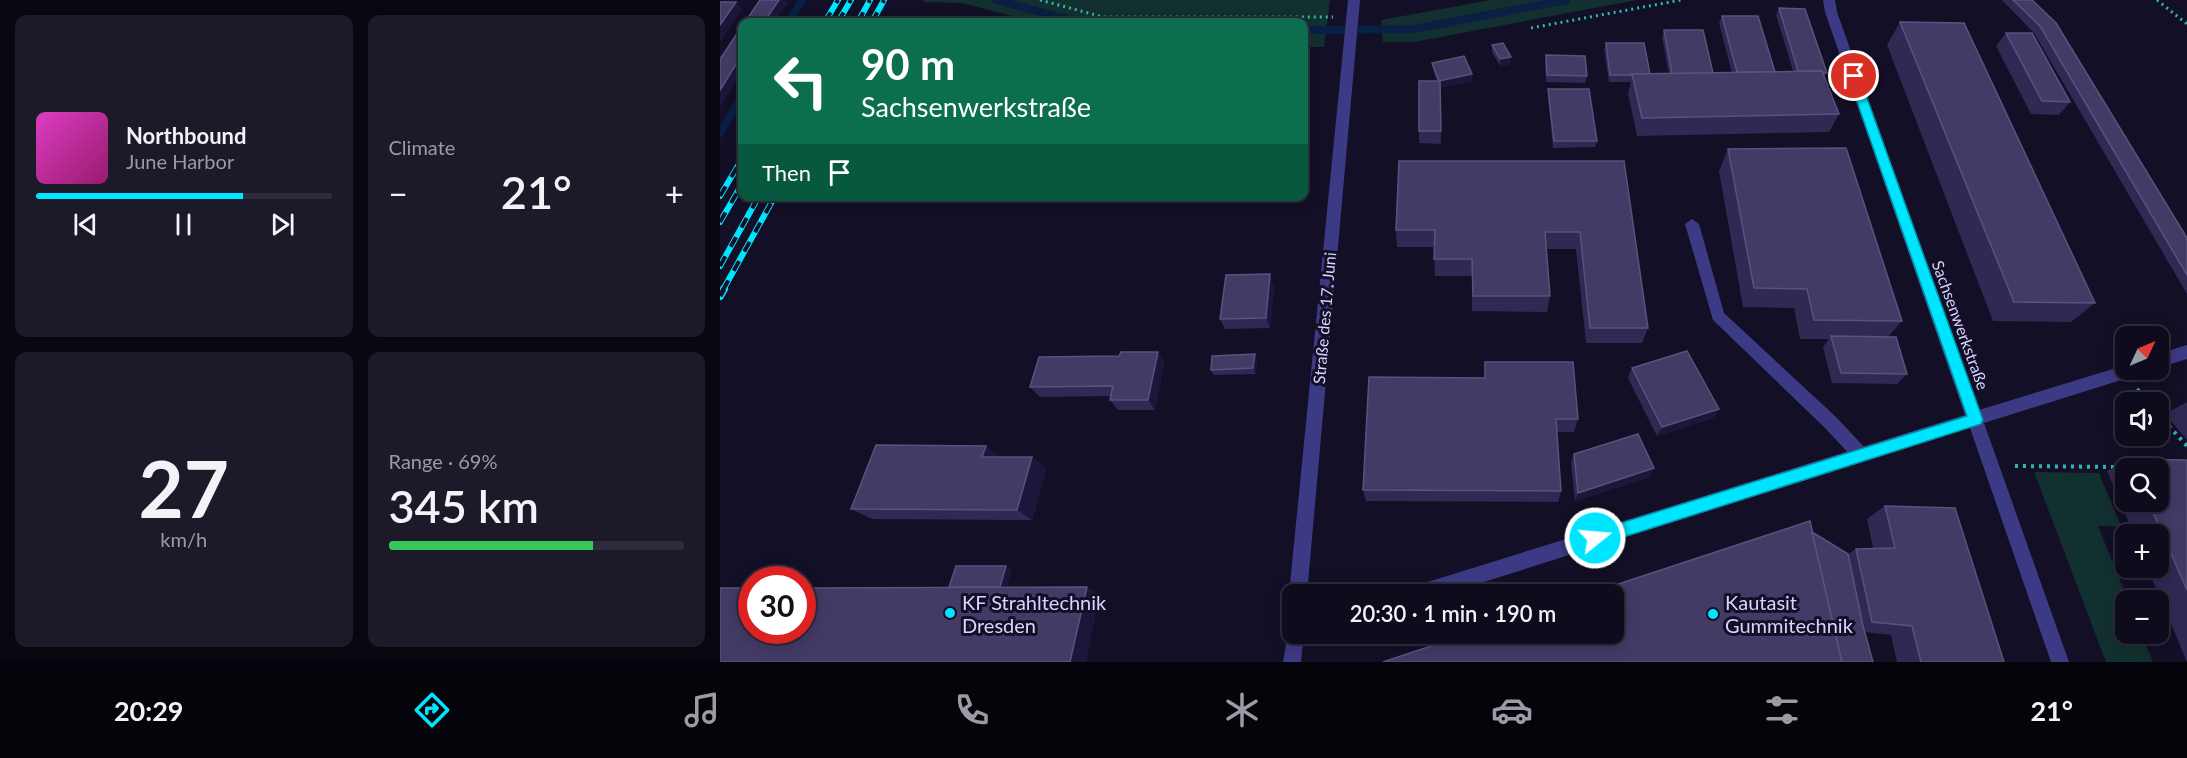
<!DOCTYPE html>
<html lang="en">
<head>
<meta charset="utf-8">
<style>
	:root { --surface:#0e0b1c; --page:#1c1929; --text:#f1f3f6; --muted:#9b9ba3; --line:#2e2b3b; --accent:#00e5ff }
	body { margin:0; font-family:Lato,sans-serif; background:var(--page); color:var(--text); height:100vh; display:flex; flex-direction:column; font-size:22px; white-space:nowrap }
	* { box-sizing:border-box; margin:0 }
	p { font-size:20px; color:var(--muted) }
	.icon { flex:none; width:33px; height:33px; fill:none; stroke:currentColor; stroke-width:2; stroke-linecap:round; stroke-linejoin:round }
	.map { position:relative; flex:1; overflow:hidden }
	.sheet { display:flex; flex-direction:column; gap:15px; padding:15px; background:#08060f; width:720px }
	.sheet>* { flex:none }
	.guide { position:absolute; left:18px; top:18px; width:570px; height:183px; border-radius:12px; box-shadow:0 3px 15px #0003,0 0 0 2px var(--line); background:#0b6e4f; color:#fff; overflow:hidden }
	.needle { width:39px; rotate:46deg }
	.controls { position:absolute; left:1395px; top:326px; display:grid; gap:12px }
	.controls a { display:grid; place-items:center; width:54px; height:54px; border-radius:12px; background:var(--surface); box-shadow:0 3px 15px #0003,0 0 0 2px var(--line); font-size:30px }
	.speed { position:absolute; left:18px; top:566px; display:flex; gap:12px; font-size:30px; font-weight:700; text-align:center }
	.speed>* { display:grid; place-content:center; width:78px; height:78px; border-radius:50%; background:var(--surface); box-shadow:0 3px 15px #0003,0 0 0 2px var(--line); line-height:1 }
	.speed .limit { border:9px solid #d22; background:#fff; color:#111 }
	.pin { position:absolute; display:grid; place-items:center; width:51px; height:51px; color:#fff; margin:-26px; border:3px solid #fff; border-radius:50%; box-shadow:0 2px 6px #0007 }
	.me { position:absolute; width:66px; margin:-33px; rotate:73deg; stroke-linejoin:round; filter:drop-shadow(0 0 4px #0008) }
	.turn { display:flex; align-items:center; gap:21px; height:126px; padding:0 24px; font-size:27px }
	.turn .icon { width:78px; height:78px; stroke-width:2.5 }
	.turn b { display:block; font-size:42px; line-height:51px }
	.then { display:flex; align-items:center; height:57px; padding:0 24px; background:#0003; gap:12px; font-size:22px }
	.big { font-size:45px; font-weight:600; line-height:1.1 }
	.sheet .widget { flex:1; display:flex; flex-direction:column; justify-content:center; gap:9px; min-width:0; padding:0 21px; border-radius:12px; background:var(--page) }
	.sheet .dial { align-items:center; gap:0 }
	.dial b { font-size:78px; line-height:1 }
	.song { display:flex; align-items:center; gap:18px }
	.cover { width:72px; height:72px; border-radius:9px; background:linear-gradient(135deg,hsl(310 70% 55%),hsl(320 70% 35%)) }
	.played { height:6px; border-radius:3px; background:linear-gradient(90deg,var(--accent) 70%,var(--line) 70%) }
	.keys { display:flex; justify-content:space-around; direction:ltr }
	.heat { display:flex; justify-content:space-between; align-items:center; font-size:33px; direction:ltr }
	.charge { height:9px; border-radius:4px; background:linear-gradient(90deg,#34c759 69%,var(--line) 0) }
	.sheet .tiles { flex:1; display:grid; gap:15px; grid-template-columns:repeat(2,1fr) }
	.trip { position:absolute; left:562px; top:584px; width:342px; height:60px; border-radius:12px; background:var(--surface); box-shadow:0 3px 15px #0003,0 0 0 2px var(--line); font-weight:600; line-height:60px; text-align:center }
	.menu { display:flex; height:96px; justify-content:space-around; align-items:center; background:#06040b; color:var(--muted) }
	.menu .icon { width:42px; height:42px }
	.menu .current { color:var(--accent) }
	.menu b { font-size:27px; color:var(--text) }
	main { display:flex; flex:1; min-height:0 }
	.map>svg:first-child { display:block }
	.green { fill:#12302f }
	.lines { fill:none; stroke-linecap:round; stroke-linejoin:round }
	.stream { stroke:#0a1f44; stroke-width:8 }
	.path-far1 { stroke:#2fb8b0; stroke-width:3; stroke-dasharray:2 4; stroke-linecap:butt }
	.path { stroke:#2fb8b0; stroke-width:4; stroke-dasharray:3 5; stroke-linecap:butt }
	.service { fill:#3d3a85; fill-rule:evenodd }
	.minor { fill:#3d3a85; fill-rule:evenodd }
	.tertiary { fill:#3d3a85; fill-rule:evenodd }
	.rail-far1-casing { stroke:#00e5ff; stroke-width:6 }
	.rail-casing { stroke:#00e5ff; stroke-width:8 }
	.rail-far1 { stroke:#130f26; stroke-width:4; stroke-dasharray:11; stroke-linecap:butt }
	.rail { stroke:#130f26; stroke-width:5; stroke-dasharray:15; stroke-linecap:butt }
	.wall { fill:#312854; fill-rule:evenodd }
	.shaded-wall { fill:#1d163a }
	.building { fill:#433a66; stroke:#5a527e; stroke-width:1.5 }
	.route { fill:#00e5ff; stroke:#0095a6; stroke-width:1.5 }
	.poi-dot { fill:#00e5ff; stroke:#130f26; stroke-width:2 }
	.labels { text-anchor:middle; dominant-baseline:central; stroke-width:6; stroke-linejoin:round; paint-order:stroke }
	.street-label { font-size:16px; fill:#d9d4ff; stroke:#130f26 }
	.near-poi-label { font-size:20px; fill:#d9d4ff; stroke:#130f26; text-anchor:start }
</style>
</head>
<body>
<main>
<section class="sheet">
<div class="tiles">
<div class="widget">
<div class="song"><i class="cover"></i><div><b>Northbound</b><p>June Harbor</p></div></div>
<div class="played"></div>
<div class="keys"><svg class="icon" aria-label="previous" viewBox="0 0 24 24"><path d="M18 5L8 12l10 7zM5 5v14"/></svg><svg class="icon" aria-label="pause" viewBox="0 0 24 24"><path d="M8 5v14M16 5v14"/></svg><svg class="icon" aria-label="next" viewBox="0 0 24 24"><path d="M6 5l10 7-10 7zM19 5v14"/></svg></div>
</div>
<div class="widget"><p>Climate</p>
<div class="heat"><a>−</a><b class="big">21°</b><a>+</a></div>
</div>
<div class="widget dial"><b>27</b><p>km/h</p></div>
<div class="widget"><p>Range · 69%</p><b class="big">345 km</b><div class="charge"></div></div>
</div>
</section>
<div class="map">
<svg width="1467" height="662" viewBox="0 0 1467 662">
	<rect width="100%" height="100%" fill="#130f26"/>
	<g class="green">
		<path d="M204,0H610L604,47H584V22H315L242,3L203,2Z"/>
		<path d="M771,0H917L694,42H663L661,20Z"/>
		<path d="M1314,472L1379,473L1401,526H1378L1408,600H1406V633H1421L1433,662H1386Z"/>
	</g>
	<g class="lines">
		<g class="stream">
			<path d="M276,0L358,22"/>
			<path d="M69,22L82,0"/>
			<path d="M584,30L694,29L846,0"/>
			<path d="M0,133L22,97"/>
		</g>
		<g class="path-far1">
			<path d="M320,0L383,17H613"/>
			<path d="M1437,0L1467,24"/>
			<path d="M811,28L961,0"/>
		</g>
		<g class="path">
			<path d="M1417,389L1428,402"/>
			<path d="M1438,414L1467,446"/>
			<path d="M1295,466L1398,467"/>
		</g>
		<path class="service" d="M972,219L979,224L1004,313L1116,417L1147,450L1149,455L1147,460L1141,463L1135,460L1104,427L993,320L965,224Z"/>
		<g class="minor">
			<path d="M1103,0H1115L1117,12L1259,410L1406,365V369H1422L1419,374L1414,376L1264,423L1349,662H1331L1250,428L726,594H689L692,588L698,585L1245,415L1105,12Z"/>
			<path d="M1467,345V359L1438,368V354Z"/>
		</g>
		<g class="tertiary">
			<path d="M628,0H640L587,594H573V601L569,594Z"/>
			<path d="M573,625V633H584L581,662H563L569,627Z"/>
		</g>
		<defs>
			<g id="rail-far1">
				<path d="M105,22L118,0"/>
				<path d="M118,22L131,0"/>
				<path d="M138,22L150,0"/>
				<path d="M152,22L164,0"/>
				<path d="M0,196L22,159"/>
				<path d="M0,222L22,184"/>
				<path d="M0,266L39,196"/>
				<path d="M3,290L55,196"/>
			</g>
			<path id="rail" d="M0,296L4,289"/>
		</defs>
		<use href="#rail-far1" class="rail-far1-casing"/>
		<use href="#rail" class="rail-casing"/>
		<use href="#rail-far1" class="rail-far1"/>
		<use href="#rail" class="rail"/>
	</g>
	<g class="wall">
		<path d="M1282,0H1312L1467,238V294L1314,33Z"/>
		<path d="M1059,8L1107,73L1104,77L1119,114L1109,132L917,136L908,93L911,82H889L884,50L886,43L930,74H949L942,37L944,30L993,73H1012L999,23L1002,16L1055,72L1073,71L1056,15Z"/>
		<path d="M1180,22L1375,303L1351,322L1273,321L1167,45Z"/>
		<path d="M1286,33L1350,102L1339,115L1311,114L1276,46Z"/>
		<path d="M772,45L790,64L780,66L772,52Z"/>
		<path d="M826,55L867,76L865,83L826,82L825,62Z"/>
		<path d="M712,63L752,74V81L720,87L721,144L699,143V131L717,81L713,70Z"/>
		<path d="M828,89L877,141L875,147L833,148L828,96Z"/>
		<path d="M1008,149L1182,321L1168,337L1187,374L1177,384L1112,383L1103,347L1109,339H1080L1074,308L1023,307L999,171Z"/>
		<path d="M904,161L928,328L922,343H866L856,249H827L830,296L827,312L752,311V276H715L714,247H677L676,230Z"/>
		<path d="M554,286L550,328L505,329L500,319Z"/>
		<path d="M535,354L537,360L536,374L494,375L491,370Z"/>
		<path d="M444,362L435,410H398L390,400V396L320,397L310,387Z"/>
		<path d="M765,362L858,419L854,432H837L841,491L838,502L646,501L643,490L764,378Z"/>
		<path d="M912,368L999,409L993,418L937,436L908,378Z"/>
		<path d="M1467,402V440L1445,414Z"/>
		<path d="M266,446L280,457H312L326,469L312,520L152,519L131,509Z"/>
		<path d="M854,454L930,477L855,501L851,463Z"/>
		<path d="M1410,459L1467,460V662L1427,567H1438V534H1414L1387,471ZM1406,468H1438V501H1406Z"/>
		<path d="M1165,506L1284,662H1177L1171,635L1145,632L1092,532L1128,554L1136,549L1153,548L1147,519Z"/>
	</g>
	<g class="shaded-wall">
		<path d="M59,0L69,1L54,22H44Z"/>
		<path d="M16,2L23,9L0,42V25Z"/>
		<path d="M22,55V72L0,107V90Z"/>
		<path d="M791,57L790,64L780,66V59Z"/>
		<path d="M752,74V81L720,87L721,144L720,87L719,81Z"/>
		<path d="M550,274L554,286L550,328L546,318Z"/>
		<path d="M438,352L444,362L435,410L428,400Z"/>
		<path d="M535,354L537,360L536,374L533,368Z"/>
		<path d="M999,409L993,418L937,436L942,427Z"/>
		<path d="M266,446L281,458L262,457Z"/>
		<path d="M312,457L326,469L312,520L297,510Z"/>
		<path d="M934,468L930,477L855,501L858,493Z"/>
		<path d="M286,566L292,569L285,596L279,593Z"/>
		<path d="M367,587L380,595L366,662H350Z"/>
	</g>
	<g class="building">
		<path d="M40,0H59L44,22H25Z"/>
		<path d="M1293,0H1312L1336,23L1467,238V275L1320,26Z"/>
		<path d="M0,2H16L0,25Z"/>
		<path d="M1059,8L1085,9L1107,73H1103L1102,71H1078Z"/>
		<path d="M1002,16H1038L1055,72H1017Z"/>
		<path d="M1180,22L1244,23L1375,303L1294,302Z"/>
		<path d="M22,26V55L0,90V59Z"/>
		<path d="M944,30H983L993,73L952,74Z"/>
		<path d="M1286,33H1312L1350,102L1322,101Z"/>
		<path d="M783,43L791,57L780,59L772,45Z"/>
		<path d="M886,43H924L930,74H912L913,75H890Z"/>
		<path d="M826,55L865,56L867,76L827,75Z"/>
		<path d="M744,56L752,74L719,81L712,63Z"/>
		<path d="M1102,71L1119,114L922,118L912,74Z"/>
		<path d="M699,81H720L721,131H699Z"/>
		<path d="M828,89H869L877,141H834Z"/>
		<path d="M1126,148L1182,321L1094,320L1087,289L1034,288L1008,149Z"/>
		<path d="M679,161H904L928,328H870L860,232H825L830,296H753L752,259H714L715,230H676Z"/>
		<path d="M550,274L546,318L500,319L506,275Z"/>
		<path d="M1111,336L1176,337L1187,374L1121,373Z"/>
		<path d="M967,351L999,409L942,427L912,368Z"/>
		<path d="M401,352H438L428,400H390L393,386L310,387L319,357L399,356Z"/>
		<path d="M535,354L533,368L491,370L492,356Z"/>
		<path d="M765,362H853L858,419H836L841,491L643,490L649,377L765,378Z"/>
		<path d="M918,434L934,468L858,493L854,454Z"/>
		<path d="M156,445L266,446L262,457H312L297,510L131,509Z"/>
		<path d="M1410,459L1467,460V590L1428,501H1438V468H1414Z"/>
		<path d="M1165,506L1235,508L1284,662H1201L1192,626L1152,622L1136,549L1175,548Z"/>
		<path d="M1090,521L1122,662H663L750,633H894V594H868Z"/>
		<path d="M1092,532L1128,554L1143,626L1153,662H1122Z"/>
		<path d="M236,566H286L280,587H229Z"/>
		<path d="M367,587L350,662H0V588H32V630H82V588Z"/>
	</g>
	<path class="route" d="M1134,73L1139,76L1263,420L1261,424L875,546L870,544L867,538L870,533L875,531L1247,416L1128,76Z"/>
	<g class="poi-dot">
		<circle cx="230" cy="613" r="6"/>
		<circle cx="993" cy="614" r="6"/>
	</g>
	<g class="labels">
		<g class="street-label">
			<text transform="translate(604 318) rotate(-85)">Straße des 17. Juni</text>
			<text transform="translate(1241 325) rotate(70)">Sachsenwerkstraße</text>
		</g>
		<g class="near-poi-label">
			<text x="242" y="602">KF Strahltechnik<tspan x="242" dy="23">Dresden</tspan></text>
			<text x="1005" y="602">Kautasit<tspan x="1005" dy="23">Gummitechnik</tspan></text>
		</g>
	</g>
</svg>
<div class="controls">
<a><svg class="needle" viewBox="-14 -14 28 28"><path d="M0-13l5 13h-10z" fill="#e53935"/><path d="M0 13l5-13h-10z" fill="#9b9ba3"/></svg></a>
<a><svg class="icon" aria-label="sound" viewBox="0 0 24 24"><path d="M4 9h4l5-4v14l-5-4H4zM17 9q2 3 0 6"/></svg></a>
<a><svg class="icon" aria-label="search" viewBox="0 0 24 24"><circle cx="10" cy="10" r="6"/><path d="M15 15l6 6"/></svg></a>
<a>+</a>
<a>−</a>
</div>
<div class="speed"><div class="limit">30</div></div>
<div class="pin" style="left:1134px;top:76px;background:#d93025"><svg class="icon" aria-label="arrive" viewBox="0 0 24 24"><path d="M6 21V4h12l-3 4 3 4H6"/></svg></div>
<svg class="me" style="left:875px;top:538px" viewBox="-20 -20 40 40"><circle r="17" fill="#00e5ff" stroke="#fff" stroke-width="3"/><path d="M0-11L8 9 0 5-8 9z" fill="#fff"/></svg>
<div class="trip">20:30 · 1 min · 190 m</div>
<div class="guide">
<div class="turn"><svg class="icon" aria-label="left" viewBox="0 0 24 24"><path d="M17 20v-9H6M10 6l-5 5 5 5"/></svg><div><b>90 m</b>Sachsenwerkstraße</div></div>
<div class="then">Then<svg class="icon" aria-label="arrive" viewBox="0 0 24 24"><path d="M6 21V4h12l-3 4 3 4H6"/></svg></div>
</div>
</div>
</main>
<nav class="menu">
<b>20:29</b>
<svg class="icon current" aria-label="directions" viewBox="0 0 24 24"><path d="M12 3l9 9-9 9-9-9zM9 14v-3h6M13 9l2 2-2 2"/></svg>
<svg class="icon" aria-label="music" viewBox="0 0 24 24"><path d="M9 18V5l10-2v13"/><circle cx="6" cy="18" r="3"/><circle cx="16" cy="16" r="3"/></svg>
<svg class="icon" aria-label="phone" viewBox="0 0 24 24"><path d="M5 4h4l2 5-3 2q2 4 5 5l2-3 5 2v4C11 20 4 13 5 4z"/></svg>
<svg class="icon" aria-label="climate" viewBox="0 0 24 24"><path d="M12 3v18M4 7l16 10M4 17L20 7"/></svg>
<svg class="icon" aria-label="car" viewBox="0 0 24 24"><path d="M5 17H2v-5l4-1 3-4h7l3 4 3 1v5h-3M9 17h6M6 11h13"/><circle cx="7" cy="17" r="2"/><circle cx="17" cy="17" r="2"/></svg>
<svg class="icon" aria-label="filters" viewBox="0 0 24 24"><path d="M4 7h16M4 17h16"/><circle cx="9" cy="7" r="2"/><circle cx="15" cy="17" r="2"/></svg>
<b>21°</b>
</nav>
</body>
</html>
